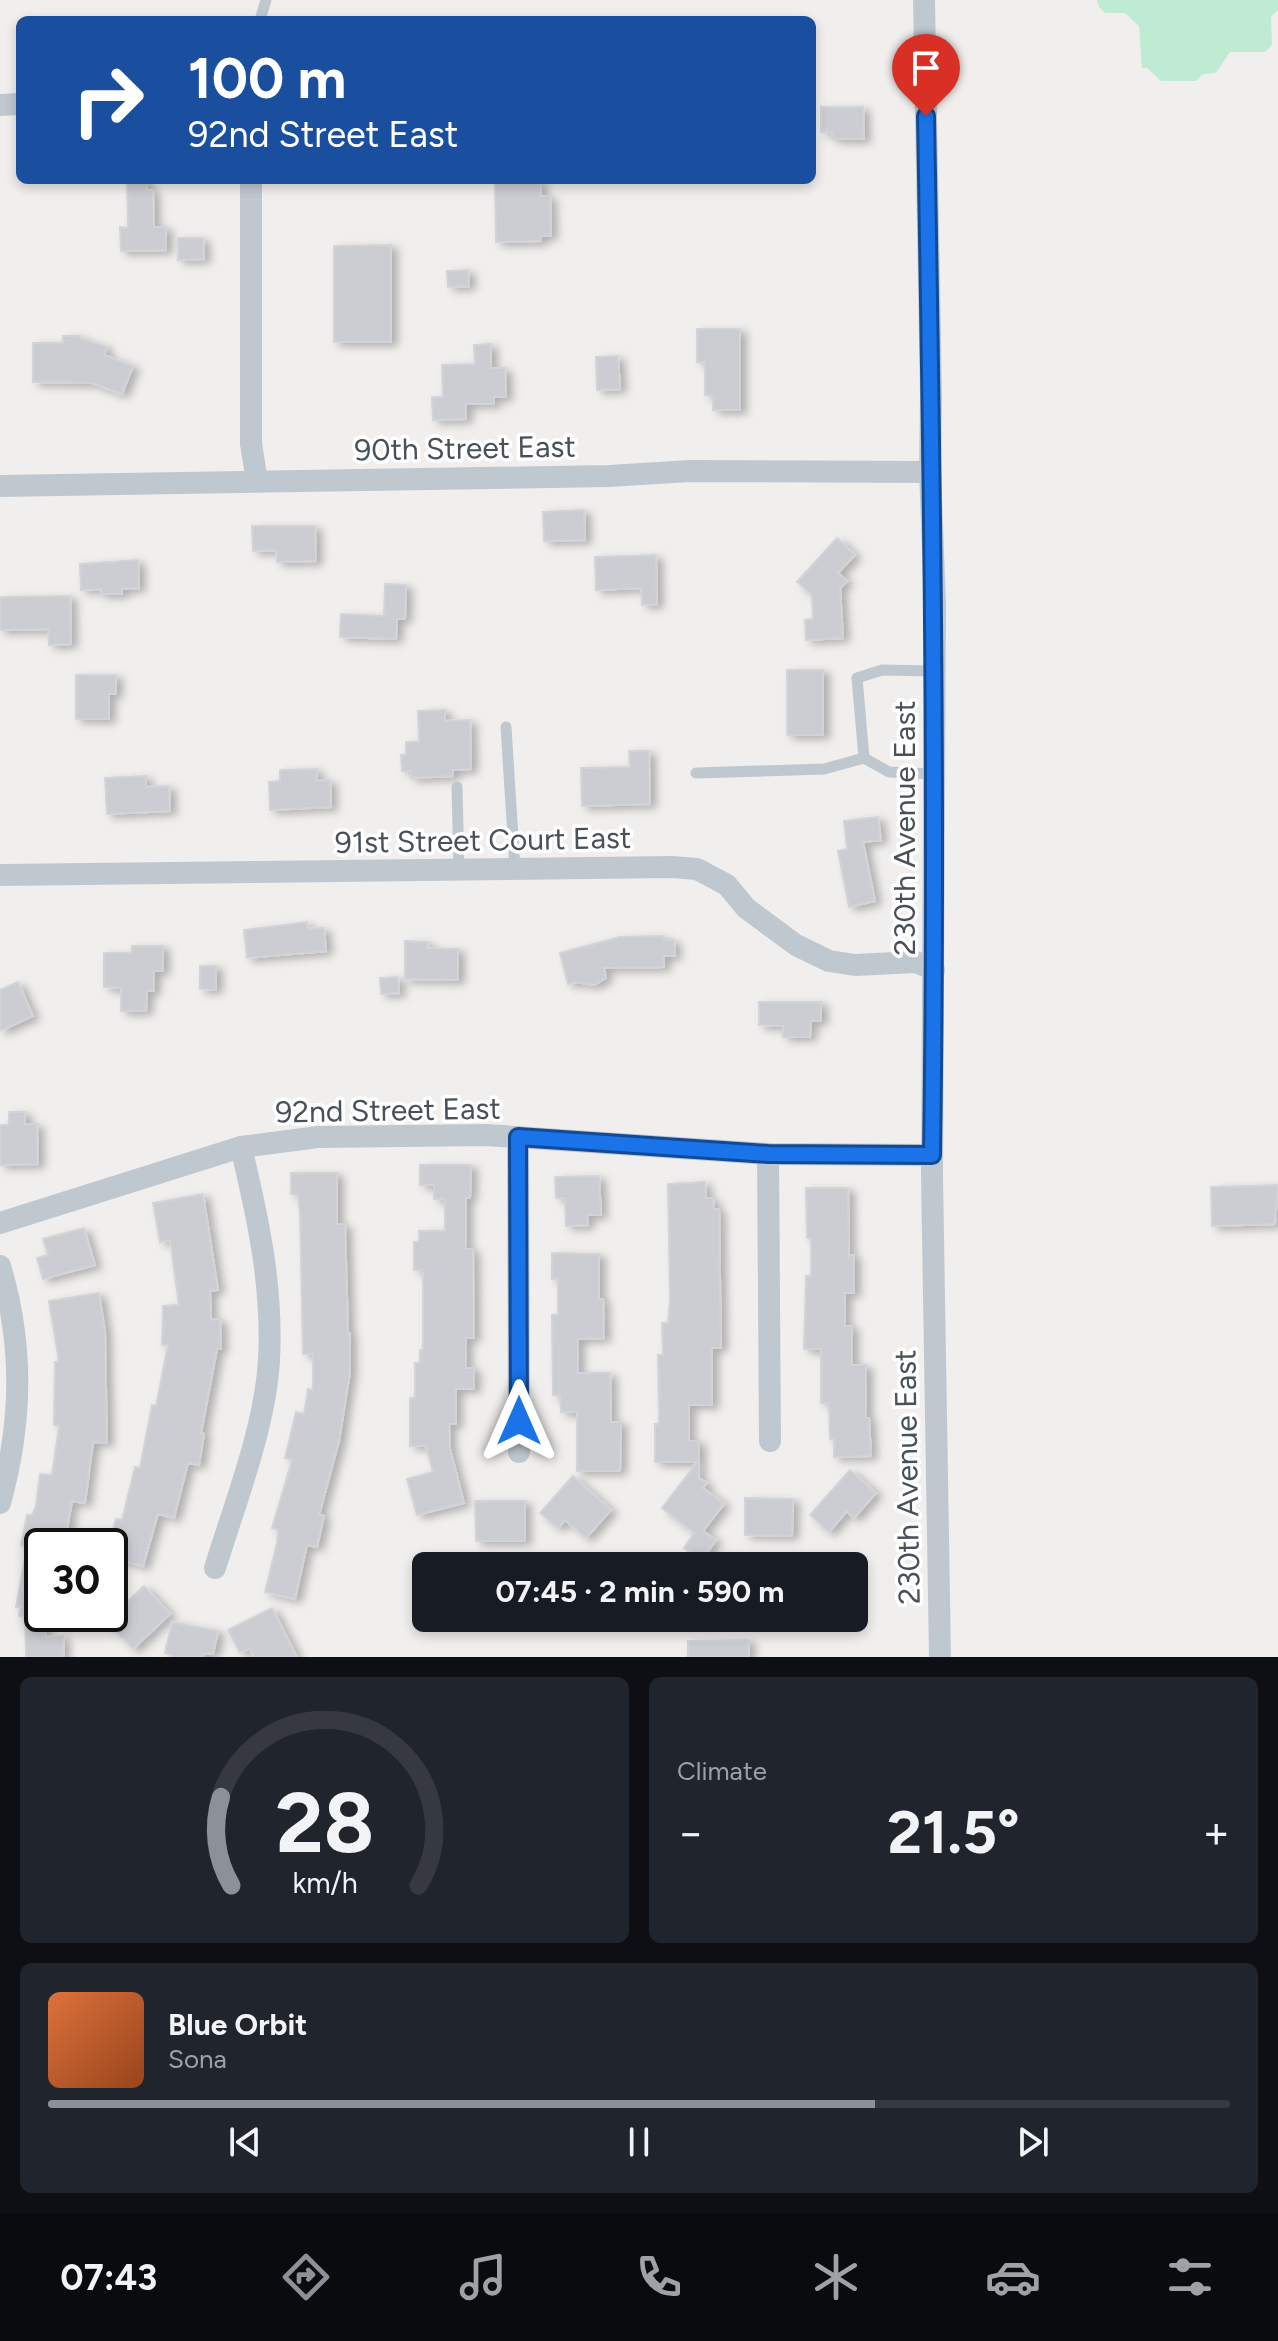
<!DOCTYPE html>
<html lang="en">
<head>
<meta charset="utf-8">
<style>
	:root { --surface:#171b24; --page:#20242c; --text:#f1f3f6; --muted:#9ea1a6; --line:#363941; --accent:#8c9099 }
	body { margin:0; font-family:Figtree,sans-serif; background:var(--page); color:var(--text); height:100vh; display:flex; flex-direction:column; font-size:30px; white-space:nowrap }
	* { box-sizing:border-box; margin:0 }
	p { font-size:26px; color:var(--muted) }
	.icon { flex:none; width:44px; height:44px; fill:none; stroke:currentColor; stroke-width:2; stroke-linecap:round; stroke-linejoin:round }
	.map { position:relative; height:1657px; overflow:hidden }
	.details { display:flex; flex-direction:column; gap:20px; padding:20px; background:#0d0f14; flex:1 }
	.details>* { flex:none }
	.hud { position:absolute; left:16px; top:16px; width:800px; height:168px; border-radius:12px; box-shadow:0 4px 12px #0003; background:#1a4fa0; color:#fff; overflow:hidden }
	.speed { position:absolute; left:24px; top:1528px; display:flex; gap:16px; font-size:40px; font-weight:700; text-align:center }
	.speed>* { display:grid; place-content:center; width:104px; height:104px; border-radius:50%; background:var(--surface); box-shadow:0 4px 12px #0003; line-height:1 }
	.speed .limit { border:4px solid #111; border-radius:12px; background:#fff; color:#111 }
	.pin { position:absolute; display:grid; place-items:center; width:68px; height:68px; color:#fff; margin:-82px -34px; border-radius:50% 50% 50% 0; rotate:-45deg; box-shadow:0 0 8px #0007 }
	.pin .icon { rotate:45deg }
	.me { position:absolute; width:88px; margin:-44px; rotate:0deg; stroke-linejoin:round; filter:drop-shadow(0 0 6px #0008) }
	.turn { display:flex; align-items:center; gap:28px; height:168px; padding:0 40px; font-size:36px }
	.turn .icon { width:104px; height:104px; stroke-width:2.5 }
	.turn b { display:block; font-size:56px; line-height:68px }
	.big { font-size:60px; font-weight:700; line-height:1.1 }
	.details .widget { flex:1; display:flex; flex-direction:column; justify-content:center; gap:12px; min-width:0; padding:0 28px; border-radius:12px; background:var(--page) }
	.details .dial { align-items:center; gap:0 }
	.dial svg { height:208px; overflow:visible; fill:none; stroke:var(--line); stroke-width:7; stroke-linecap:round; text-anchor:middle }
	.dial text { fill:var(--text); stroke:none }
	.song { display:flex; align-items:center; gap:24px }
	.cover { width:96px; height:96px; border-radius:12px; background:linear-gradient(135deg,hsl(20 70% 55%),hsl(20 70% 35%)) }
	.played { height:8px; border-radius:4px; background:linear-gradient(90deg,var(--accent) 70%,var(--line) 70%) }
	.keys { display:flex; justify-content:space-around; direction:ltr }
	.heat { display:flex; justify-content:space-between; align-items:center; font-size:44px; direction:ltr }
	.details .tiles { flex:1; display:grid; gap:20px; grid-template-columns:1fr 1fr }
	.widget:last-child { grid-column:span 2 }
	.trip { position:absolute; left:412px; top:1552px; width:456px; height:80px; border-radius:12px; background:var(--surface); box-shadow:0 4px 12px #0003; font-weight:700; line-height:80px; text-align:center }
	.dock { display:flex; height:128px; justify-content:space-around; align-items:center; background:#090b0e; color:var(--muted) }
	.dock .icon { width:56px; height:56px }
	.dock .selected { color:var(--accent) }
	.dock b { font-size:36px; color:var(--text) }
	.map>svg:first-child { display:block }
	.green { fill:#c0ebd3 }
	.building { fill:#cccdd3; stroke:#d3d4d9; stroke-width:2; filter:url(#shadow) }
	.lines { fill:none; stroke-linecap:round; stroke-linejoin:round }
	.lane { stroke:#c0c8cf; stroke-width:11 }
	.street { stroke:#c0c8cf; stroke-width:22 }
	.route-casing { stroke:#114b97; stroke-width:20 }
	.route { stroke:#1a73e8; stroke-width:14 }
	.labels { text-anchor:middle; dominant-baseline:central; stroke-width:7; stroke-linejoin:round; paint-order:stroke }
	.street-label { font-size:30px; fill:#48505a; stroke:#fff }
</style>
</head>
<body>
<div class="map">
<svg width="1278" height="1657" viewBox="0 0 1278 1657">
	<defs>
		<filter id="shadow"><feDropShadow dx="6" dy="3.5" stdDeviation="4" flood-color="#0004"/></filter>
	</defs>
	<rect width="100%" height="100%" fill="#f1efee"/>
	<path class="green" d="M1097,0H1278V10L1271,17L1272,45L1265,52H1230L1216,73L1203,74L1196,81H1161L1147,68H1142L1139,26L1125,13H1105L1098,6Z"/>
	<g class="building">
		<path d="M821,107H863L864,139H832V132H821Z"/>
		<path d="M127,180H147V190H153L154,227H166V250L121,251L120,227L128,228Z"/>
		<path d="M495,182H541V196H550L551,236H541V241L496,242Z"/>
		<path d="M178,238H203L204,259L178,260Z"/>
		<path d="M391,245V342H334V246Z"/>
		<path d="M468,270L469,286L448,287L447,271Z"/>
		<path d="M697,329H740V410H713V395H705V362H697Z"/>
		<path d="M63,336H80V338L107,347L104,355L133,366L122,394L92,383L33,382V343H63Z"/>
		<path d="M491,344V368H505L506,397H494V404H466V419L433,420L432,397H443L442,365L475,364L474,345Z"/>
		<path d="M618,356L620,389L597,390L596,357Z"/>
		<path d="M584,510L585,540L544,541L543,512Z"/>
		<path d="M252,526H315L316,561L277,562L276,550L253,551Z"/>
		<path d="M837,538L855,555L838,573L847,581L840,588L843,638L806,640L805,620L813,619L812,595L797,582Z"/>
		<path d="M656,555L657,604L642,605L641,588L596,590L595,557Z"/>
		<path d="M138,560L139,588L122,589V594H101V589L81,590L80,564Z"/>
		<path d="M385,584L406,585L405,619H397L396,639L340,637L341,614L384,616Z"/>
		<path d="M70,596L71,644L49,645L48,629L0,630V597Z"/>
		<rect x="787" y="670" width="36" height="65"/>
		<path d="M76,675H116V694H109V719H76Z"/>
		<path d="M445,710V721L470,720L471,769L453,770V776L411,778V771H402L401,755H406V742H419L418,711Z"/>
		<path d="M629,751H649L650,804L582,806L581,768L630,767Z"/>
		<path d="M317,769V781L330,780L331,807L270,810L269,782L280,781V770Z"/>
		<path d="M146,776V787L169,786L170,811L107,814L105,778Z"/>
		<path d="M878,817L881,840L863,842L875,901L849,907L838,851L847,849L844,821Z"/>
		<path d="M307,922L308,929L324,928L326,951L247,958L244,930Z"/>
		<path d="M663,936V940H674L675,956H664V967L604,968L606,978L594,985L576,982L568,984L560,953L620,937Z"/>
		<path d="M405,941L428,942L427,948L458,949V980L405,979Z"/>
		<path d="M132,946H163V971H154V991H147L146,1011H121V988L104,987V953H132Z"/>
		<path d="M200,966H216V990L200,989Z"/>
		<path d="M398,977L399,993L381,994L380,978Z"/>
		<path d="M18,982L33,1016L0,1031V990Z"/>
		<path d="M759,1002H821V1021H811L810,1037H783V1026L759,1025Z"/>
		<path d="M9,1112H25V1124H37L38,1164L0,1165V1125H9Z"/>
		<path d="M420,1165H471L470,1198H466V1249H473L474,1338H466V1368H474V1389H456V1424H449L450,1449L464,1503L417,1515L407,1479L433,1472L426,1446H410V1398H415V1363H420V1350H423V1270H414V1242H419V1231H445V1199H434V1185H420Z"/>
		<path d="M291,1173H337V1224H345L348,1333H350V1372L339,1441L319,1515L324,1516L317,1547L307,1545L295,1599L265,1592L277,1543L278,1530L272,1528L292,1460L285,1458L296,1412L304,1414L308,1389L313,1390V1354H303L300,1212L298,1195L291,1194Z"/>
		<path d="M599,1176L601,1215H587L588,1225L566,1226L565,1198H556L555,1177Z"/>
		<path d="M705,1182L706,1198H713L714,1209H719L721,1348H712V1405H689V1441H699V1478L707,1483L703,1488L724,1504L703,1531L716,1540L702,1560L684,1548L694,1533L662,1508L697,1462H655V1424H659L658,1355H663L662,1323H668L670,1299L668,1184Z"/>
		<path d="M1278,1185L1275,1224L1212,1226L1211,1187Z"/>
		<path d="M806,1188H848L849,1256L854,1255V1293H845V1326H852V1365H866V1418H869L871,1456L834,1457V1439H830L829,1403H821V1349H804L806,1276H811V1238H807Z"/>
		<path d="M203,1194L218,1290L210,1291L211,1320L220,1319L221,1349H217L201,1433L204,1434L199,1465L188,1463L174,1518L158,1514L143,1566L110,1557V1540L116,1519L122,1520L135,1467L140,1468L152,1405L156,1406L168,1345H162L163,1306L179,1305L170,1240L160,1242L153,1203Z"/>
		<path d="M84,1228L95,1265L43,1279L37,1258L48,1255L43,1239Z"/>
		<path d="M552,1253L599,1254V1299H603L604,1338L578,1339V1373H610L611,1422H621L620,1471H577V1412H561L560,1395H553L552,1315H558V1279H552Z"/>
		<path d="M99,1293L105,1332L107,1443L93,1442L85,1503L72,1501L64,1546L52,1543L51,1546H42L41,1629H45L46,1637L63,1636L64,1657H26L25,1617L19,1616L20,1607H16L27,1547L21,1545L27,1515H32L36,1506L40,1474L52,1475L59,1426L54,1425L55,1362H59L49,1301Z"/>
		<path d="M850,1470L876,1493L854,1518L847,1511L829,1532L810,1515Z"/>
		<path d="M573,1476L611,1510L586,1538L565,1520L558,1528L540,1513Z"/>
		<path d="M745,1498L793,1499L792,1536L745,1535Z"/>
		<path d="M475,1501H525V1541H476Z"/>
		<path d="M144,1586L170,1614L133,1649L107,1621Z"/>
		<path d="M272,1608L297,1657H254L250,1648L240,1653L228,1630Z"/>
		<path d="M172,1622L218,1631L213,1654L204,1653L203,1657H171L172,1655L165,1653Z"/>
		<path d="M749,1640V1657H688V1641Z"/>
	</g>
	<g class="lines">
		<g class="lane">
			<path d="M260,20L266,0"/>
			<path d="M934,671L882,670L857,678L864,758L889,772L934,774"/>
			<path d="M506,727L515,869"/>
			<path d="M696,773L824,769L864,758"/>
			<path d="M457,787L459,870"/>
		</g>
		<g class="street">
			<path d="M924,0L931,397L930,472L935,604L932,1176L940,1657"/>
			<path d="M0,105L20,104"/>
			<path d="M251,180V444L257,481"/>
			<path d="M0,486L609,476L690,471L930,472"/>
			<path d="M0,875L672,867L697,869L727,885L746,908L796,945L829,961L855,965L916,962L934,970"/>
			<path d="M518,1137L519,1452"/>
			<path d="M768,1154L770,1441"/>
			<path d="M0,1223L241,1147L318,1137L486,1135L768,1154L932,1155"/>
			<path d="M0,1266C24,1346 22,1423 0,1503"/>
			<path d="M215,1568C235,1503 265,1428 269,1360C273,1287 258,1218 241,1147"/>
		</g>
	</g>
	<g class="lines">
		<defs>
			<path id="route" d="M519,1421L518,1137L768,1154L932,1155C937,808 932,463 926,116"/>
		</defs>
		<use href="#route" class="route-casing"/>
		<use href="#route" class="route"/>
	</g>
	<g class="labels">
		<g class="street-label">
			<text transform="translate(465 448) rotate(-1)">90th Street East</text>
			<text transform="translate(904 828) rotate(-90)">230th Avenue East</text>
			<text transform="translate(483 840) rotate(-1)">91st Street Court East</text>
			<text transform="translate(388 1110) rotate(-1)">92nd Street East</text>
			<text transform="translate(907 1477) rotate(-91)">230th Avenue East</text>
		</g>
	</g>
</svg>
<div class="speed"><div class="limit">30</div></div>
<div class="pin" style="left:926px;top:116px;background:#d93025"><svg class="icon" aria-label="arrive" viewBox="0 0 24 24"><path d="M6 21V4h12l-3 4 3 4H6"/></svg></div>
<svg class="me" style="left:519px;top:1421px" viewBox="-20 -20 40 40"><path d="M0-17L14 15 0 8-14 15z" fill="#1a73e8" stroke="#fff" stroke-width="4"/></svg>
<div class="trip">07:45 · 2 min · 590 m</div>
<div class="hud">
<div class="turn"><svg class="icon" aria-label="right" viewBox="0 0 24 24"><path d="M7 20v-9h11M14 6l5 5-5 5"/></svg><div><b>100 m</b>92nd Street East</div></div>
</div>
</div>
<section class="details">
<div class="tiles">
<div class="widget dial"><svg viewBox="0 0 100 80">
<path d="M14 69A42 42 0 1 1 86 69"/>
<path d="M14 69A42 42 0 0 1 10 35" stroke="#8c9099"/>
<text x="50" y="56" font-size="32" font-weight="700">28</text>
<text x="50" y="72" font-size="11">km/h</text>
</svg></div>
<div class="widget"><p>Climate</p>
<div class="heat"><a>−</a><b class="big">21.5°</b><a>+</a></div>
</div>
<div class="widget">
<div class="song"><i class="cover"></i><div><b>Blue Orbit</b><p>Sona</p></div></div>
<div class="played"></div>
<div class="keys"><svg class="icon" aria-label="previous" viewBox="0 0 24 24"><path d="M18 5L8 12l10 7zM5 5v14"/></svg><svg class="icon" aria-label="pause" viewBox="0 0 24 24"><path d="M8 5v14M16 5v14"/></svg><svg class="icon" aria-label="next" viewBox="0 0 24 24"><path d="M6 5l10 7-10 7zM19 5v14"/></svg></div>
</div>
</div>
</section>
<nav class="dock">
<b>07:43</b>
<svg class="icon selected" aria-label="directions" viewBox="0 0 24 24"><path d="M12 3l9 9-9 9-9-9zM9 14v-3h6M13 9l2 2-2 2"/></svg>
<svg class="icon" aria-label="music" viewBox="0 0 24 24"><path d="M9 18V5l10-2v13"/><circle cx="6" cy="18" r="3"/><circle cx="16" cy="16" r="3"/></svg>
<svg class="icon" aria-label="phone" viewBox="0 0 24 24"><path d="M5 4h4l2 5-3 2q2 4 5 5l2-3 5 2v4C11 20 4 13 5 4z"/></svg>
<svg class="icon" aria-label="climate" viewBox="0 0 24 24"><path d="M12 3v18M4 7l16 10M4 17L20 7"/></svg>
<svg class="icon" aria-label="car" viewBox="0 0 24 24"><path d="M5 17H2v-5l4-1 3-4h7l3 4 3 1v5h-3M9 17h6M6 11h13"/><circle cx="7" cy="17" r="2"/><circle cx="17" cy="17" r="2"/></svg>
<svg class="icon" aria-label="filters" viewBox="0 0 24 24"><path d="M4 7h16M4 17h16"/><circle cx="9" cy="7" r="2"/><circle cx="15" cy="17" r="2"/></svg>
</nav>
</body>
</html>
